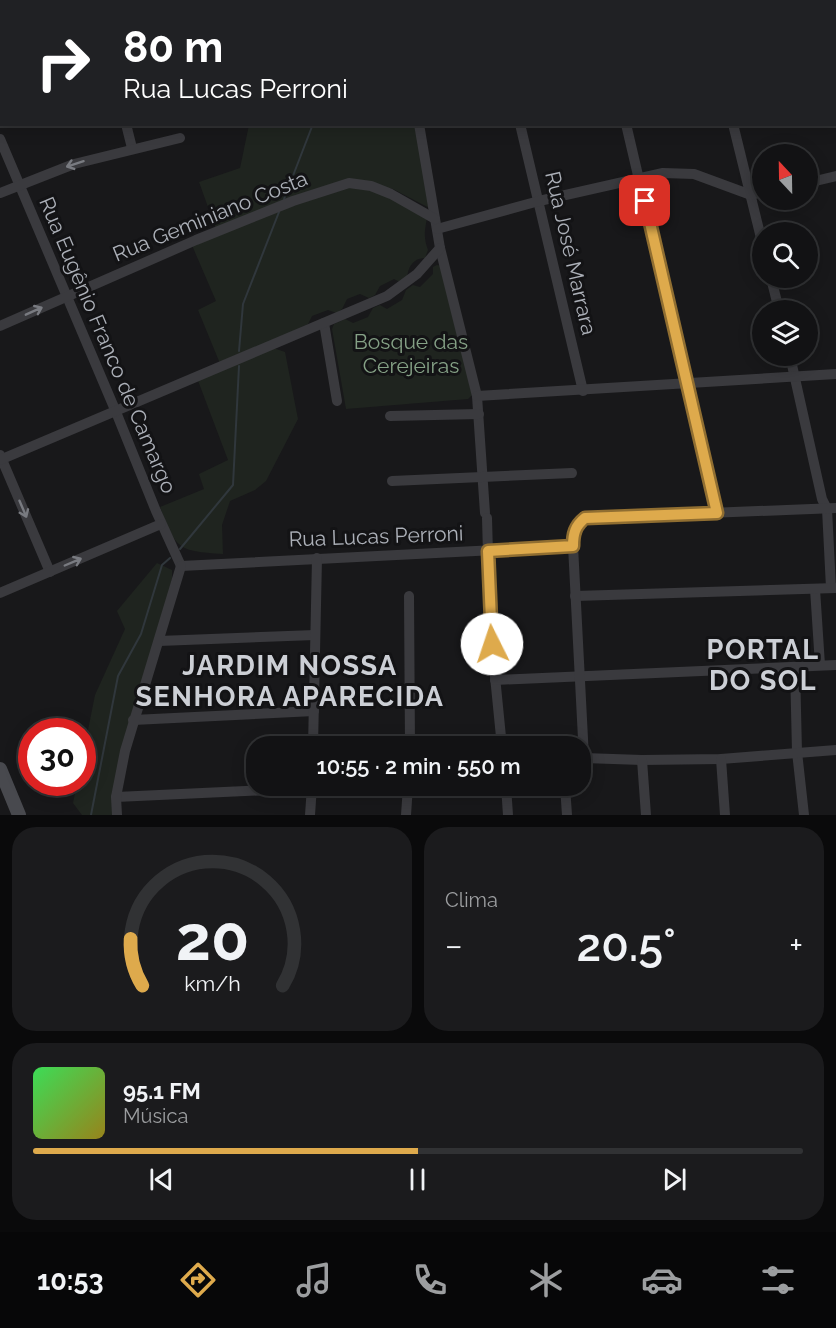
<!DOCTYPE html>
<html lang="pt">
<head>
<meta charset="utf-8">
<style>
	:root { --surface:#121214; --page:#1b1b1d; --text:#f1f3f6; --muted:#9c9ea0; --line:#313234; --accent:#deaa4c }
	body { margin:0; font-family:Raleway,sans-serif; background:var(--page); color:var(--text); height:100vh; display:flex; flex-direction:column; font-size:22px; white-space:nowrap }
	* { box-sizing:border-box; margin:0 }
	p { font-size:20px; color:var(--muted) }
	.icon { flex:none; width:33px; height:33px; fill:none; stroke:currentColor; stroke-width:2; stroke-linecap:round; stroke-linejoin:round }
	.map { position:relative; height:815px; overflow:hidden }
	.sheet { display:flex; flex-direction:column; gap:12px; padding:12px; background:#0a0a0b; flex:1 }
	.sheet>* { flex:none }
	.banner { position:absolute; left:0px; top:0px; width:837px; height:126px; box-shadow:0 3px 15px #0003,0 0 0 2px var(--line); background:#202124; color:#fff; overflow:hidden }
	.needle { width:39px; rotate:338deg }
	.buttons { position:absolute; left:752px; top:144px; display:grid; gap:12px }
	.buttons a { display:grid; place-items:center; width:66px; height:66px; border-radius:50%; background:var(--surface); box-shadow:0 3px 15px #0003,0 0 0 2px var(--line); font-size:30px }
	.speed { position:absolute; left:18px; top:718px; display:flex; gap:12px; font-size:30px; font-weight:700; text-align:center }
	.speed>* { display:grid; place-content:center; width:78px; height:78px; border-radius:50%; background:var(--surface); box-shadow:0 3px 15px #0003,0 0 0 2px var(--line); line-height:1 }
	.speed .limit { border:9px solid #d22; background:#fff; color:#111 }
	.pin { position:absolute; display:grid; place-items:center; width:51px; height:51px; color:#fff; margin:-26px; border-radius:12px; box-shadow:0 3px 9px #0006 }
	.me { position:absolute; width:66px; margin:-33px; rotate:356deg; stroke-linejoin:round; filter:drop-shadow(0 0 4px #0008) }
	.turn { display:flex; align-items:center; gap:21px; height:126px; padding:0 24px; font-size:27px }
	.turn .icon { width:78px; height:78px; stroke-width:2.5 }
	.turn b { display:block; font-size:42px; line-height:51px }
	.big { font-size:45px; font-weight:600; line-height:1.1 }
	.sheet .card { flex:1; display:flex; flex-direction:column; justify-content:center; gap:9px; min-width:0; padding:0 21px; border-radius:24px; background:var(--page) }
	.sheet .dial { align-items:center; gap:0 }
	.dial svg { height:156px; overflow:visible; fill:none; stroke:var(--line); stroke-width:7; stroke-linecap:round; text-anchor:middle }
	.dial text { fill:var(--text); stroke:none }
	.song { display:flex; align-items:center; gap:18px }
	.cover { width:72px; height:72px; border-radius:9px; background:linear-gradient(135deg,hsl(130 70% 55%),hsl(50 70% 35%)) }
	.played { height:6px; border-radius:3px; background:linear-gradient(90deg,var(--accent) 50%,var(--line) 50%) }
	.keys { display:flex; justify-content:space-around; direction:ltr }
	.heat { display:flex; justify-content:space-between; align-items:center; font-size:33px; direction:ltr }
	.sheet .tiles { flex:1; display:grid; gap:12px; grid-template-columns:1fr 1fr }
	.card:last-child { grid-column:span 2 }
	.trip { position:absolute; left:246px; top:736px; width:345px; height:60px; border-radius:24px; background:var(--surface); box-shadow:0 3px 15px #0003,0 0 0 2px var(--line); font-weight:600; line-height:60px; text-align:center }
	.tab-bar { display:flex; height:96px; justify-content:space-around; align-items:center; background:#070708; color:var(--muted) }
	.tab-bar .icon { width:42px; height:42px }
	.tab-bar .active { color:var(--accent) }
	.tab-bar b { font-size:27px; color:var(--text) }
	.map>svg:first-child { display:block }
	.green { fill:#1f241f }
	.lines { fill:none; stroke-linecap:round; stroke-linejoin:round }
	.stream { stroke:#30373c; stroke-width:2 }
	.street { stroke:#3a3a3e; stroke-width:10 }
	.secondary { stroke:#48494e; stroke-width:14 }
	.oneway { stroke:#797b81 }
	.route-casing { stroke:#906e31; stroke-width:15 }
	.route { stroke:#deaa4c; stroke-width:10 }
	.labels { text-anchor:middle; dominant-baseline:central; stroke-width:6; stroke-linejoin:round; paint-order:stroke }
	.street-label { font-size:21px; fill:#acb0b8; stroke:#131315 }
	.park-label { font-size:21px; fill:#85a186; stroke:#131315 }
	.district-label { font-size:27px; font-weight:bold; letter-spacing:1.5px; fill:#cccfd5; stroke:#131315 }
</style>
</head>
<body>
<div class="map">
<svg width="836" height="815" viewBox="0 0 836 815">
	<rect width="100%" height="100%" fill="#18181a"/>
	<g class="green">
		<path d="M249,125H420L437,212L393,189L351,181L427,209C428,226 421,231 428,250L425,258C413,258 408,267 407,278L400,282L394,279L380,286L375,295L369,298L360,294L347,299L342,309L337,313L328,310L312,316L308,324L221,366L198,310L216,301L191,243L217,232L199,182L240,168Z"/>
		<path d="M437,265L442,266L472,395L468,399L346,409L332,329L334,324L345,319L353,323L368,317L373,308L380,305L387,309L402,300L406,290L413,285L420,287L433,274V267Z"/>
		<path d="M273,348L285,352L298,419L266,481L255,490L230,501L222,525L223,554C177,551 176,549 160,507L204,489L199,474L228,460L197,378Z"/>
		<path d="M157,563L172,570V579L114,815H82L73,803L77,783H82L83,755L95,695L125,629L117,611Z"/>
	</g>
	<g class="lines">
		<g class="stream">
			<path d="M413,2L415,0"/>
			<path d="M284,199L313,124"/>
			<path d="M239,351L243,304L279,212"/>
			<path d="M180,549L233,485L239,366"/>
			<path d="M91,815L118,676L141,634L162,565L170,558"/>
		</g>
		<g class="street">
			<path d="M703,0V2"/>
			<path d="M808,0L809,2"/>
			<path d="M119,2L122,0"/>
			<path d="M671,2L675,0"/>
			<path d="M0,56H2"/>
			<path d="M836,106V108"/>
			<path d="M126,124L132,148"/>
			<path d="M419,124L440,248L477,396L485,513"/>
			<path d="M520,124L583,391"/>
			<path d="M626,124L717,513"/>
			<path d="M733,124L762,242"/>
			<path d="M0,139L116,412L156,511L181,566"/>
			<path d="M807,183L836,176"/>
			<path d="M0,193L74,164L180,138"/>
			<path d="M437,229L539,201L663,173L694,174L751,195L762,192"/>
			<path d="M771,278L779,310"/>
			<path d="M324,323L337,401"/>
			<path d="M0,326L196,240L293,201L349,183L371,186L391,194L435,219"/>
			<path d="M790,356L822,499L827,509L831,588"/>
			<path d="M477,396L836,374"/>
			<path d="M390,416L479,414"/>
			<path d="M0,455L50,572"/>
			<path d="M0,460L387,296L417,274L440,248"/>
			<path d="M392,481L572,473"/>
			<path d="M487,518L490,626L502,747"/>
			<path d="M181,566L573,546"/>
			<path d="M815,589L820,665"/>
			<path d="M0,593L161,524"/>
			<path d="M409,596L410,747"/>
			<path d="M575,596L836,588"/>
			<path d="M159,641L315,635"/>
			<path d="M795,667L797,752L804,815"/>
			<path d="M495,680L836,665"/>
			<path d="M133,720L314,711"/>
			<path d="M313,747L317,558"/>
			<path d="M584,758L642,760L721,759L836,750"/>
			<path d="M580,759L584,758L573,546C573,534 575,526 585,518L836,508"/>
			<path d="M721,759L725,815"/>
			<path d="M642,760L646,815"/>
			<path d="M506,786L508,815"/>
			<path d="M565,786L567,815"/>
			<path d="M116,797L312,788"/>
			<path d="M117,815L116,797L125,751L181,566"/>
			<path d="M310,815L312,786"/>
			<path d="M406,815L408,786"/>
		</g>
		<path class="secondary" d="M0,769L19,815"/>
	</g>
	<defs><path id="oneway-shaft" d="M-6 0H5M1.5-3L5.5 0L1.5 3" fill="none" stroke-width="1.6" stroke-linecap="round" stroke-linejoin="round" transform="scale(1.5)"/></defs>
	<g class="oneway">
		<use href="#oneway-shaft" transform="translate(75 164) rotate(162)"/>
		<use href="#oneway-shaft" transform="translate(34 311) rotate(-24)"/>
		<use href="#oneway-shaft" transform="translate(23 509) rotate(67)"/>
		<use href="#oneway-shaft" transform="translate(73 562) rotate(-23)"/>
	</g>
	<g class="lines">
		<defs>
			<path id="route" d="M492,644L488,551L573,546C573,534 575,526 585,518L717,513L645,201"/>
		</defs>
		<use href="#route" class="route-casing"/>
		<use href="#route" class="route"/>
	</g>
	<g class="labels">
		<g class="street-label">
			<text transform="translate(210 216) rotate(-22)">Rua Geminiano Costa</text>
			<text transform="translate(571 253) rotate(77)">Rua José Marrara</text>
			<text transform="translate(108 345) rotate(67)">Rua Eugênio Franco de Camargo</text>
			<text transform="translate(376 536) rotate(-2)">Rua Lucas Perroni</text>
		</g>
		<g class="park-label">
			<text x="411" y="341">Bosque das<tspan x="411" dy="24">Cerejeiras</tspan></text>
		</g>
		<g class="district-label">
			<text x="763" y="649">PORTAL<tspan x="763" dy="31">DO SOL</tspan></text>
			<text x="290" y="665">JARDIM NOSSA<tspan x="290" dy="31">SENHORA APARECIDA</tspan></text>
		</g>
	</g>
</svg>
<div class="buttons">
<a><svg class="needle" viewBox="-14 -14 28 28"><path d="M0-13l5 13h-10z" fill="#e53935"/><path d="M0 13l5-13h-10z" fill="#9c9ea0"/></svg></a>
<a><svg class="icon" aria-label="search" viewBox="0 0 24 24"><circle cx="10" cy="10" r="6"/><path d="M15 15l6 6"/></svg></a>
<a><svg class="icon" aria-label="layers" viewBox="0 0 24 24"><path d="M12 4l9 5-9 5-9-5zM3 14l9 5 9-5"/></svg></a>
</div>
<div class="speed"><div class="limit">30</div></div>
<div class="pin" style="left:645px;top:201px;background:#d93025"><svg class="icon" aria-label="arrive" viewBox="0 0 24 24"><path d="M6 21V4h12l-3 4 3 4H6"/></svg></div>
<svg class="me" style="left:492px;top:644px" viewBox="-20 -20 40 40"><circle r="19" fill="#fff"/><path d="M0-13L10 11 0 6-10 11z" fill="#deaa4c"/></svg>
<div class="trip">10:55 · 2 min · 550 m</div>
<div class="banner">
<div class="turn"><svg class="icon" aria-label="right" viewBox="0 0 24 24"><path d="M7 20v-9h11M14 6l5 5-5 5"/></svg><div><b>80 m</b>Rua Lucas Perroni</div></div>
</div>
</div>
<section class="sheet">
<div class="tiles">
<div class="card dial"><svg viewBox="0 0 100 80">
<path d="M14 69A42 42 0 1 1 86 69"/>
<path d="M14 69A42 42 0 0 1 8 45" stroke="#deaa4c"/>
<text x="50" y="56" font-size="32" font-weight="700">20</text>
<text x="50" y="72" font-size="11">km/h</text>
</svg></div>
<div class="card"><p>Clima</p>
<div class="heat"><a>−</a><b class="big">20.5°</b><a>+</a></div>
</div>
<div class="card">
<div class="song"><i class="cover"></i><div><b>95.1 FM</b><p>Música</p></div></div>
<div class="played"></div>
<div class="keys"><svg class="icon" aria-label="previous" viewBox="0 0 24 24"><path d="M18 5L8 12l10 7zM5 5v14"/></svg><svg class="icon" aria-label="pause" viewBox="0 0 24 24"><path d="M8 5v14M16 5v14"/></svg><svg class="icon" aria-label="next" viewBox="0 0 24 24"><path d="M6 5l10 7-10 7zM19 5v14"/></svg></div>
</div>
</div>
</section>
<nav class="tab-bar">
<b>10:53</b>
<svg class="icon active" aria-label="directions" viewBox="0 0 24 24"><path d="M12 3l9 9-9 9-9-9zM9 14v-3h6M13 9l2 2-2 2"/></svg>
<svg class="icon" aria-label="music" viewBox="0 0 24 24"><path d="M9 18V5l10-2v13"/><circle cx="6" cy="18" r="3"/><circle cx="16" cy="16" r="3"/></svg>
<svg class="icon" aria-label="phone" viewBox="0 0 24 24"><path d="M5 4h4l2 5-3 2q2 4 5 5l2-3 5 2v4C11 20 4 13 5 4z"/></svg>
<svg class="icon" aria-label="climate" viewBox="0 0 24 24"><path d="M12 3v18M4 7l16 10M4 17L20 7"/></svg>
<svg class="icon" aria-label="car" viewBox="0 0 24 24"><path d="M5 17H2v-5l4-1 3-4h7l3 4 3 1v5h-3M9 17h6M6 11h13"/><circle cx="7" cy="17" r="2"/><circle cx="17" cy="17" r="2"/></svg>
<svg class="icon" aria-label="filters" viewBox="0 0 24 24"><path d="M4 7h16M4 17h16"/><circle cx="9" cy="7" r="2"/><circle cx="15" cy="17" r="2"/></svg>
</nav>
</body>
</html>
